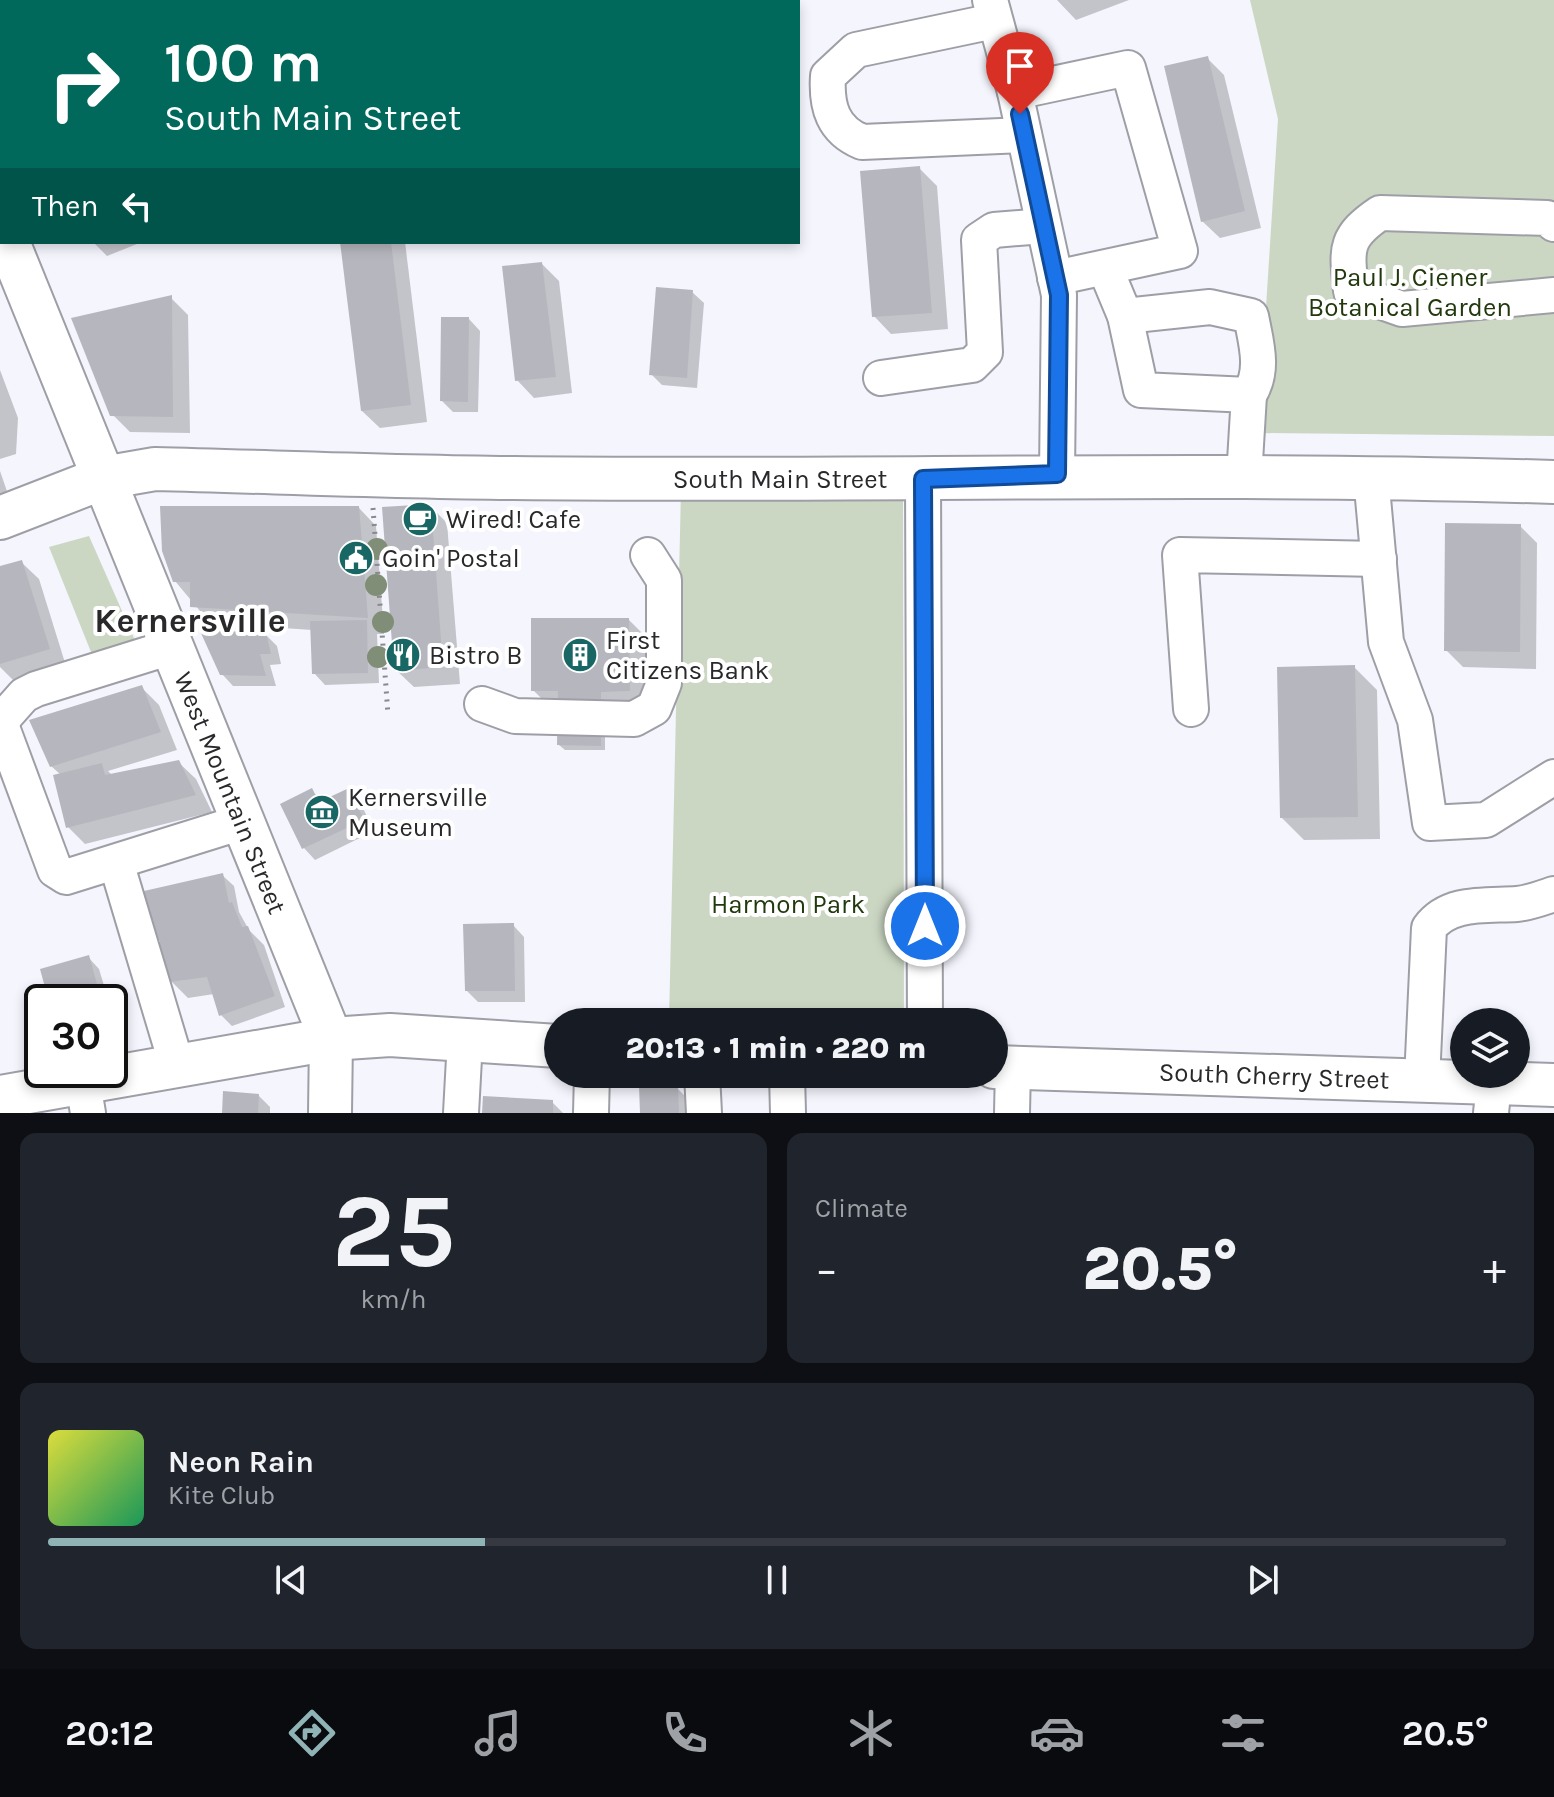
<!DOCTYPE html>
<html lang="en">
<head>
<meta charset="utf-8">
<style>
	:root { --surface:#171b24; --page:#20242c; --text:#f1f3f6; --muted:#9ea1a6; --line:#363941; --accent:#90b4b5 }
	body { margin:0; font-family:Karla,sans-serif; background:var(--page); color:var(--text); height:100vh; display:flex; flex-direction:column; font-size:30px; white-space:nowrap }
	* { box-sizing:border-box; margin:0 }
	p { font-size:26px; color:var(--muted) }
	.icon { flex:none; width:44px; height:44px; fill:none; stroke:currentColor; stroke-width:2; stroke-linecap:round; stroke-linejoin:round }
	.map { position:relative; height:1113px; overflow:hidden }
	.details { display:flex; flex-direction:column; gap:20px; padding:20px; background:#0d0f14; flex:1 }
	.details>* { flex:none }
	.guide { position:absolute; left:0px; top:0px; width:800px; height:244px; box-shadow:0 4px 12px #0003; background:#00695c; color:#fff; overflow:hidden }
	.controls { position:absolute; left:1450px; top:1008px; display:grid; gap:16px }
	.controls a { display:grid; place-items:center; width:80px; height:80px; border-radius:50%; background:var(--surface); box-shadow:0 4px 12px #0003; font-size:40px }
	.speed { position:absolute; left:24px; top:984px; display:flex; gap:16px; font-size:40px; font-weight:700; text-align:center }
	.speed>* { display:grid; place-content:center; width:104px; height:104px; border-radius:50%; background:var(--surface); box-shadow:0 4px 12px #0003; line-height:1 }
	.speed .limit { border:4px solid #111; border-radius:12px; background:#fff; color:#111 }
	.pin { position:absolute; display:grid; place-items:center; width:68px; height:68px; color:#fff; margin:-82px -34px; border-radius:50% 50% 50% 0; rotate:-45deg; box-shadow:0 0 8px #0007 }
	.pin .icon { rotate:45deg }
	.me { position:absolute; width:88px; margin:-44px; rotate:0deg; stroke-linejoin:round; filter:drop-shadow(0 0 6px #0008) }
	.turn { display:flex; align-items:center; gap:28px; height:168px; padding:0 32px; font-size:36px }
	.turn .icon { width:104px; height:104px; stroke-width:2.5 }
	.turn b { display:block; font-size:56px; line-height:68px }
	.then { display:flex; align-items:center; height:76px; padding:0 32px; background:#0003; gap:16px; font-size:30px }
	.big { font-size:60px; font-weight:800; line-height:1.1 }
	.details .card { flex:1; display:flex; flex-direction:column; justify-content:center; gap:12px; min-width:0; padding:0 28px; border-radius:16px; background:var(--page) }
	.details .dial { align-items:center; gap:0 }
	.dial b { font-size:104px; line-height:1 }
	.song { display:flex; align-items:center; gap:24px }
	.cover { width:96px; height:96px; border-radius:12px; background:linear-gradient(135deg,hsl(60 70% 55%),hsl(150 70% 35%)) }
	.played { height:8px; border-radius:4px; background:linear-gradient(90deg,var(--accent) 30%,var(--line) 30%) }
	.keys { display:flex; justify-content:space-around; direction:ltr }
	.heat { display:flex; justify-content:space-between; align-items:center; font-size:44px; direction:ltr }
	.details .tiles { flex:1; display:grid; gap:20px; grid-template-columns:1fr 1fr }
	.card:last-child { grid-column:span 2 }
	.trip { position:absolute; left:544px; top:1008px; width:464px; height:80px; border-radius:40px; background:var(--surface); box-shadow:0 4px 12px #0003; font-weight:800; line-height:80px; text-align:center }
	.dock { display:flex; height:128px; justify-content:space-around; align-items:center; background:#090b0e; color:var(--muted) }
	.dock .icon { width:56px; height:56px }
	.dock .current { color:var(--accent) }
	.dock b { font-size:36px; color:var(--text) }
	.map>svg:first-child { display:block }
	.green { fill:#cbd7c3 }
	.shadow { fill:#0003 }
	.building { fill:#b6b7be }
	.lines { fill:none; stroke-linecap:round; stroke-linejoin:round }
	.minor-casing { stroke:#9e9fa6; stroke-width:38 }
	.major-casing { stroke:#9e9fa6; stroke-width:46 }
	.path { stroke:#88888d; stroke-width:5; stroke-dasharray:2 6; stroke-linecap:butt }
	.minor { stroke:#fff; stroke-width:34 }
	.major { stroke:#fff; stroke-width:42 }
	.tree { fill:#808e78 }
	.route-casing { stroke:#114b97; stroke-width:20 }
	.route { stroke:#1a73e8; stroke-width:14 }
	.labels { text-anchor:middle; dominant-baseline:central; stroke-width:8; stroke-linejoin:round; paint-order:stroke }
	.park-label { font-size:26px; fill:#21390c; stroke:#fff }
	.street-label { font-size:26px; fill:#29292c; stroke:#fff }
	.poi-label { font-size:26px; fill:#29292c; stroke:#fff; text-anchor:start }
	.district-label { font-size:34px; font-weight:bold; fill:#29292c; stroke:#fff }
</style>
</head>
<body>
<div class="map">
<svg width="1554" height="1113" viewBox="0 0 1554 1113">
	<rect width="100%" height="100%" fill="#f4f5fd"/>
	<g class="green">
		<path d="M1250,0H1554V436L1258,433L1278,119Z"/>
		<path d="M681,489L903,500L904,1022H669Z"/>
		<path d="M89,536L137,645L93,657L49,547Z"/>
	</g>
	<g class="shadow">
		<path d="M0,0H52V2H2V8Z"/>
		<path d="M328,0H488L489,2H328Z"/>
		<path d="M1057,0H1129L1076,20Z"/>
		<path d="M1207,58L1224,75L1261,228L1220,238L1202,221Z"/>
		<path d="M920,169L937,186L948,329L891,334L874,316Z"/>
		<path d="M93,242H142L107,256Z"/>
		<path d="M342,242H405L427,422L380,428L362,411Z"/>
		<path d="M542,264L559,281L572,393L534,398L517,380Z"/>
		<path d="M692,292L704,303L697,388L662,385L651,374Z"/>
		<path d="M171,298L188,315L190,433L130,432L112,414Z"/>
		<path d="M469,319L480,331L478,412H453L442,401Z"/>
		<path d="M0,370L18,418L16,454L0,459Z"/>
		<path d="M0,471L10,500L0,503Z"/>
		<path d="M430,506L447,523L460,684L414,687L396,670Z"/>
		<path d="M359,508L376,526L384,634H377L379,683L325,685L314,673L312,630L210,623L175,581Z"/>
		<path d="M1520,526L1537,543L1536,669L1463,667L1446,650Z"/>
		<path d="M21,562L39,579L66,666L15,682L0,667V569Z"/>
		<path d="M629,620L646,637V707H605V750H565L559,745L560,708H551L533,690Z"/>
		<path d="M265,634L277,646L281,664L270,665L276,686H233L222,674Z"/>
		<path d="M1354,667L1377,690L1380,839L1304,840L1282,818Z"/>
		<path d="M142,688L159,705L177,750L108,771L112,775L178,762L196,779L212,812L85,844L68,827L61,775L51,766Z"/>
		<path d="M312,791L323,802L348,791L360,802L374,831L315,860L304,848L283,804Z"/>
		<path d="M222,875L234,886L239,912L249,930L264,945L285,1007L232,1026L221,1015L214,994L188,998L171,981Z"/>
		<path d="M513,925L524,937L525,1002H478L467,991Z"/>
		<path d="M88,957L99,969L109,1002H51Z"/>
		<path d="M110,1006L118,1035L110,1037Z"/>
		<path d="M677,1088L688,1099L689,1113H642Z"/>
		<path d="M259,1096L270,1107V1113H224Z"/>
		<path d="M552,1102L563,1113H484Z"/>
	</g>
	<g class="building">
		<path d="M1208,56L1245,211L1201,222L1164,66Z"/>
		<path d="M920,166L932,313L872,317L860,171Z"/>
		<path d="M340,242H391L411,405L361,411Z"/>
		<path d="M542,262L556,377L515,381L502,266Z"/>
		<path d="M656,287L693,290L687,378L649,375Z"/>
		<path d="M172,295L173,417L110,416L71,318Z"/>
		<path d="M441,317H469L468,402L440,401Z"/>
		<path d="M431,504L443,667L394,671L382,507Z"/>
		<path d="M160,506H359L368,618L190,607V582H173L162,551Z"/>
		<path d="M1445,523L1521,524L1520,652L1444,651Z"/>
		<path d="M22,560L50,649L0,664V566Z"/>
		<path d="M531,618H629L630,691L601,692V746L557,745L558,691H531Z"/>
		<path d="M367,620L368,673L312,674L310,621Z"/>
		<path d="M200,631L266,632L271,654H260L266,676L220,675Z"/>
		<path d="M1355,665L1358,817L1280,818L1277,667Z"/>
		<path d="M142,685L161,732L50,767L29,720Z"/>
		<path d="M179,760L196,795L66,828L53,775L102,763L105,775Z"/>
		<path d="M312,788L319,802L349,788L364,820L302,849L280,804Z"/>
		<path d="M223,873L229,903L232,902L242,927L248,926L275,996L219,1016L207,977L169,982L156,943L160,942L150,920L144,891Z"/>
		<path d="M514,923L515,991H465L463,924Z"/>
		<path d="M89,955L102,1002H49L40,969Z"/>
		<path d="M639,1086H678L679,1113H640Z"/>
		<path d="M223,1091L259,1094L258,1113H222Z"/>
		<path d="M483,1096L553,1100V1113H482Z"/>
	</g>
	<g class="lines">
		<defs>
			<g id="minor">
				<path d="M990,0L1015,92L1059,295L1057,474"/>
				<path d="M994,21L856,50L828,76C826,107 833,130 862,142L1024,135"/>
				<path d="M1015,92L1128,68L1180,251L1055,278"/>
				<path d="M1554,224L1547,218L1380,213C1343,238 1347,250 1351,291L1402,309L1554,295"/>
				<path d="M1105,268L1125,316L1141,390L1249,395L1244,478"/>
				<path d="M1125,316L1210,307L1251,316C1256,343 1265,370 1249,395"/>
				<path d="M881,378L972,365L985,352L979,240L994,230L1043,226"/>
				<path d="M1371,476L1386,642L1415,720L1430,823L1486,820L1554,777"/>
				<path d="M923,479L925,1022"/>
				<path d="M482,704L515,716L634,719L654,708L664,683V580L648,555"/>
				<path d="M1191,709L1180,555L1379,559"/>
				<path d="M0,722L55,870L66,877L242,822"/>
				<path d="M0,722L24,695L36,689L171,647"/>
				<path d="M116,862L177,1066"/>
				<path d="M702,1074L704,1113"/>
				<path d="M787,1074L788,1113"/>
				<path d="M1422,1080L1429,928C1449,901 1485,906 1517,904C1529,903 1542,898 1554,894"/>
				<path d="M83,1083L88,1113"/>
				<path d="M461,1113L465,1040"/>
				<path d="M591,1113L592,1074"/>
				<path d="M1012,1113L1013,1068"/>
				<path d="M1491,1113L1494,1083"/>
			</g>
			<g id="major">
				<path d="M8,242L331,1039L330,1113"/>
				<path d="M0,518L103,478L155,469C275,472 394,477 514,478C861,482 1207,471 1554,482"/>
				<path d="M994,1067L1554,1085"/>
				<path d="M0,1097L331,1039L390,1035L558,1046"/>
			</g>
		</defs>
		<use href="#minor" class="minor-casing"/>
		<use href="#major" class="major-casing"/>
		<path class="path" d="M373,508L388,715"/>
		<use href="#minor" class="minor"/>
		<use href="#major" class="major"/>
	</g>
	<g class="tree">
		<circle cx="377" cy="549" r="11"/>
		<circle cx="376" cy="585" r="11"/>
		<circle cx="383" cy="622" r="11"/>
		<circle cx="378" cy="657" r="11"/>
	</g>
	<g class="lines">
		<defs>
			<path id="route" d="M925,926L923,479L1057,474L1059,295L1020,114"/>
		</defs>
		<use href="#route" class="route-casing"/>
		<use href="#route" class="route"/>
	</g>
	<defs>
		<symbol id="cafe-disc" viewBox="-11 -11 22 22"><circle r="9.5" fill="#196765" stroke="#fff"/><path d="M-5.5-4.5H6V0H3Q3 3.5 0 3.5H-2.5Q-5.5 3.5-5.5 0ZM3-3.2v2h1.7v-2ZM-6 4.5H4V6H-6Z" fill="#fff"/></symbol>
		<symbol id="civic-disc" viewBox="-11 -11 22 22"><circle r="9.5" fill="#196765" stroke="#fff"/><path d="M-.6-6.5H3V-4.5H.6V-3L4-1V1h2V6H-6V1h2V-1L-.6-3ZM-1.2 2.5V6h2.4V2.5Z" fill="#fff"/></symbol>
		<symbol id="restaurant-disc" viewBox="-11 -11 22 22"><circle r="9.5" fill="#196765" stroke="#fff"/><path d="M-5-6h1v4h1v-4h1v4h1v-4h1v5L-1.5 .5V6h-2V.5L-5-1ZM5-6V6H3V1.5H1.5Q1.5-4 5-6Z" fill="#fff"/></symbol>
		<symbol id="building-disc" viewBox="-11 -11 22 22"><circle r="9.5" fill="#196765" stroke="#fff"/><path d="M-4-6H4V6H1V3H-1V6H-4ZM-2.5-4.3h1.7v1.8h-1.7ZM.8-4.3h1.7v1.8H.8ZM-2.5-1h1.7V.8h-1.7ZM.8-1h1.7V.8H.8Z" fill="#fff"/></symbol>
		<symbol id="museum-disc" viewBox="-11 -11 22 22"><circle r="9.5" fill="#196765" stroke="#fff"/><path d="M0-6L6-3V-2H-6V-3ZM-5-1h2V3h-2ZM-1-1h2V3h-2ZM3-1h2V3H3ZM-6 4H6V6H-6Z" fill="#fff"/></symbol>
	</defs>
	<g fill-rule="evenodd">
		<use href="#cafe-disc" x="400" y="499" width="40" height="40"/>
		<use href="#civic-disc" x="336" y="538" width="40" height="40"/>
		<use href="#restaurant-disc" x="383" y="635" width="40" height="40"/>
		<use href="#building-disc" x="560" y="635" width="40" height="40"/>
		<use href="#museum-disc" x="302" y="792" width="40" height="40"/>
	</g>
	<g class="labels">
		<g class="park-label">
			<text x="1410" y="277">Paul J. Ciener<tspan x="1410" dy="30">Botanical Garden</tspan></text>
			<text x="788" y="904">Harmon Park</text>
		</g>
		<g class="street-label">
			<text x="780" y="479">South Main Street</text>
			<text transform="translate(230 793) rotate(68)">West Mountain Street</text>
			<text transform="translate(1274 1076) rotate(2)">South Cherry Street</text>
		</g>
		<g class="poi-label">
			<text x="446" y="519">Wired! Cafe</text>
			<text x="382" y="558">Goin' Postal</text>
			<text x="606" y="640">First<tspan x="606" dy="30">Citizens Bank</tspan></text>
			<text x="429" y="655">Bistro B</text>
			<text x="348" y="797">Kernersville<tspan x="348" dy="30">Museum</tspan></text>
		</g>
		<g class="district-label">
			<text x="190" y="621">Kernersville</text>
		</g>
	</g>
</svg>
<div class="controls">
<a><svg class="icon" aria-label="layers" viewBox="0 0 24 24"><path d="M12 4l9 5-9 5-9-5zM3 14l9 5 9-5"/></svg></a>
</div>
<div class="speed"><div class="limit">30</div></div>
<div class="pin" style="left:1020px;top:114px;background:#d93025"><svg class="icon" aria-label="arrive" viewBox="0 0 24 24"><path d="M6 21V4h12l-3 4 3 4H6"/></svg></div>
<svg class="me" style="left:925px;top:926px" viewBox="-20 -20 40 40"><circle r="17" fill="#1a73e8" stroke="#fff" stroke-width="3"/><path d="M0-11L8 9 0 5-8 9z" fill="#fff"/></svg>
<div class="trip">20:13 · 1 min · 220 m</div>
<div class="guide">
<div class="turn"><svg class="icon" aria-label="right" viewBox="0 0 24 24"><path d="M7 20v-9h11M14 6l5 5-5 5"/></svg><div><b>100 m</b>South Main Street</div></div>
<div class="then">Then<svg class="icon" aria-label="left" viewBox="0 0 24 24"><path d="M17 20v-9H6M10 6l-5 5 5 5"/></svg></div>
</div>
</div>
<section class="details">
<div class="tiles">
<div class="card dial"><b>25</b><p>km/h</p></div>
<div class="card"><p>Climate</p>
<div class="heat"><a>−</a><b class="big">20.5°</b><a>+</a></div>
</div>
<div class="card">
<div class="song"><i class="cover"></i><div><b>Neon Rain</b><p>Kite Club</p></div></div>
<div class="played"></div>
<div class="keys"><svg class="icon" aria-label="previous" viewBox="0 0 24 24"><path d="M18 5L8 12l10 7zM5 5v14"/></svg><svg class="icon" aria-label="pause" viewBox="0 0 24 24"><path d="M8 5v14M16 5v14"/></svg><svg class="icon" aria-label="next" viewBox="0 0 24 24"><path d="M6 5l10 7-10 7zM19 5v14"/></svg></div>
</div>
</div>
</section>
<nav class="dock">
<b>20:12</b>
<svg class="icon current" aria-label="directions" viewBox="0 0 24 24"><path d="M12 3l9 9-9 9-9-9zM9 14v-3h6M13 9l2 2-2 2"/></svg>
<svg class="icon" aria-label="music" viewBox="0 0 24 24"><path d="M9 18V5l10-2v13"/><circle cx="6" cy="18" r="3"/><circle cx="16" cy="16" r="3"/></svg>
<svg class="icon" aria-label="phone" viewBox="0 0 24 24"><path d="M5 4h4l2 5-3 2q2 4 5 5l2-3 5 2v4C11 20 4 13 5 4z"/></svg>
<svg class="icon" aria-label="climate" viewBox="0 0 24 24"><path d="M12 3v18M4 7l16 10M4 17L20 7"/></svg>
<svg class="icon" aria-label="car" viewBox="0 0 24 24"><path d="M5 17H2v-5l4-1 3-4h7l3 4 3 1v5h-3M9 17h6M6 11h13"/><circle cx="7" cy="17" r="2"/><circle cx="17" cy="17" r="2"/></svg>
<svg class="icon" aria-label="filters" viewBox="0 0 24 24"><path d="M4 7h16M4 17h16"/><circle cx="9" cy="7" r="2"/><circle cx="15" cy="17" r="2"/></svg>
<b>20.5°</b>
</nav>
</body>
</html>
